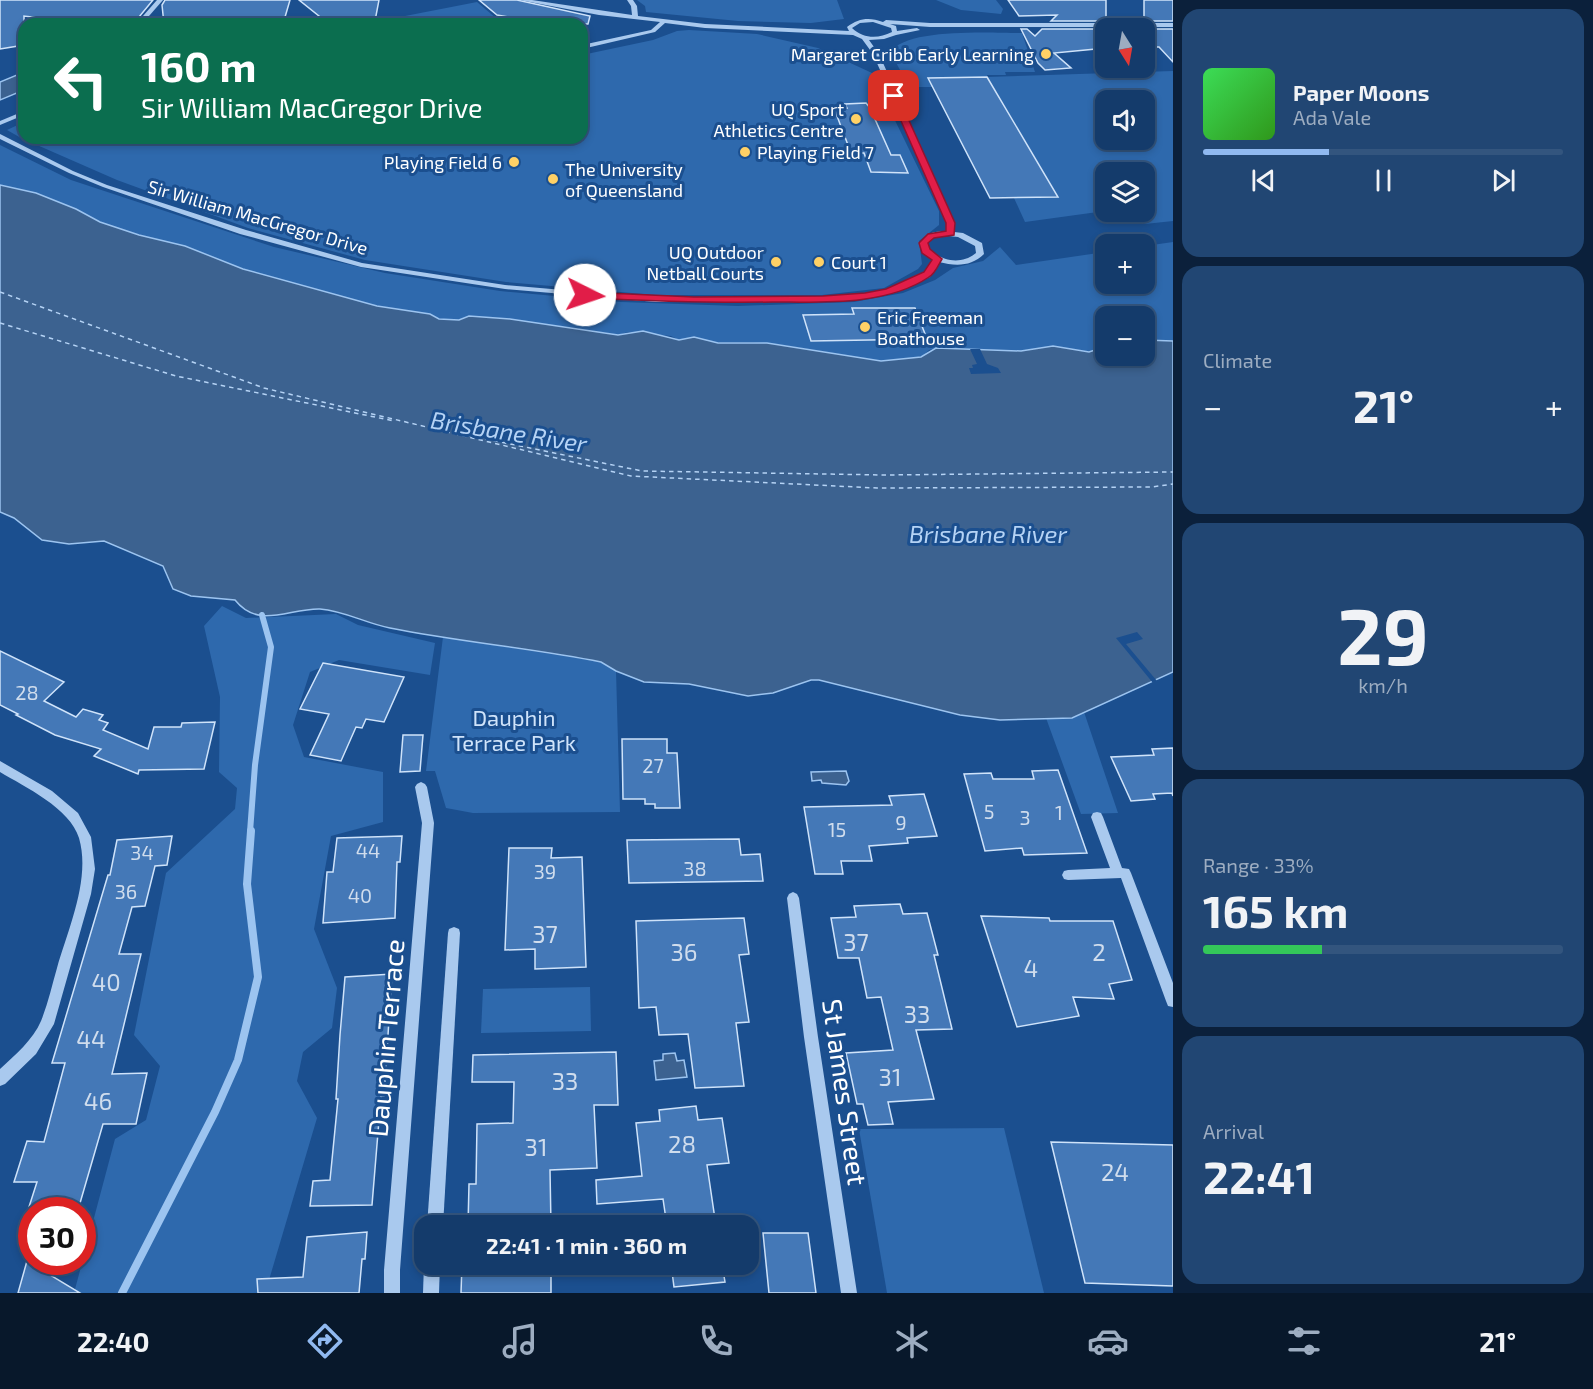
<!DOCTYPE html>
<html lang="en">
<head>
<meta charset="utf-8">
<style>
	:root { --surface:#143b6b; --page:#214673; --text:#f1f3f6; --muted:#9dadc1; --line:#33557e; --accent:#90b9f0 }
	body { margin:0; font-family:"Exo 2",sans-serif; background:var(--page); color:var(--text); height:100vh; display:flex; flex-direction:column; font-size:22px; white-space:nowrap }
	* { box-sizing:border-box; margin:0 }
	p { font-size:20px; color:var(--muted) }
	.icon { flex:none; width:33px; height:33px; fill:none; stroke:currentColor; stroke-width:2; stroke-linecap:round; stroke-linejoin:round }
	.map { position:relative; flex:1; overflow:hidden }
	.panel { display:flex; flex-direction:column; gap:9px; padding:9px; background:#0b203b; width:420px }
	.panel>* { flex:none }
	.banner { position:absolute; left:18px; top:18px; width:570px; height:126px; border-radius:18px; box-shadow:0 3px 9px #0003,0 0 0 2px var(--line); background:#0b6e4f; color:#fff; overflow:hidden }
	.needle { width:39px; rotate:169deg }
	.buttons { position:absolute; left:1095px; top:18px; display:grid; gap:12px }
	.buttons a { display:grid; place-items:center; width:60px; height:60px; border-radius:12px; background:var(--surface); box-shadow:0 3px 9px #0003,0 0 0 2px var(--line); font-size:30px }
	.speed { position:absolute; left:18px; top:1197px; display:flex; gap:12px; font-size:30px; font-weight:700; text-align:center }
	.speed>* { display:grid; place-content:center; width:78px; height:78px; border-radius:50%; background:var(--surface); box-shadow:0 3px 9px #0003,0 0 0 2px var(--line); line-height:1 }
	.speed .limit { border:9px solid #d22; background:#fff; color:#111 }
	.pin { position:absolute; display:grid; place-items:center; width:51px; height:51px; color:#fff; margin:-26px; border-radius:12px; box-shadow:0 3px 9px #0006 }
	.me { position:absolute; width:66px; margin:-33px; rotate:94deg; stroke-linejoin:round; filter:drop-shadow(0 0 4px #0008) }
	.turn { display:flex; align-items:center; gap:21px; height:126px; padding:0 24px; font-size:27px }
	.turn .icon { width:78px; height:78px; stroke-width:2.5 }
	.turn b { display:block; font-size:42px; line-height:51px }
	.big { font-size:45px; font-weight:700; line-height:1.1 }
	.panel .tile { flex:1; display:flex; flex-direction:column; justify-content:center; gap:9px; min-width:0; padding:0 21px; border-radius:18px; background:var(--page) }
	.panel .dial { align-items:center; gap:0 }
	.dial b { font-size:78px; line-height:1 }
	.song { display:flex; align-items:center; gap:18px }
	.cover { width:72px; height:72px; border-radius:9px; background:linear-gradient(135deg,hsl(130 70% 55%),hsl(110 70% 35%)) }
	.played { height:6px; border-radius:3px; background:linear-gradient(90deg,var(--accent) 35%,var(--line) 35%) }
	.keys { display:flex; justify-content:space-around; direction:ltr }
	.heat { display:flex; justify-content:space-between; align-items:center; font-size:33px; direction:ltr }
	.charge { height:9px; border-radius:4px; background:linear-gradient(90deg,#34c759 33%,var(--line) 0) }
	.trip { position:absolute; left:414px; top:1215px; width:345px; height:60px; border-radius:18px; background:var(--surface); box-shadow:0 3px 9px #0003,0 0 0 2px var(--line); font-weight:700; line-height:60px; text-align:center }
	.dock { display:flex; height:96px; justify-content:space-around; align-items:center; background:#08182b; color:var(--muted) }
	.dock .icon { width:42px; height:42px }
	.dock .current { color:var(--accent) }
	.dock b { font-size:27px; color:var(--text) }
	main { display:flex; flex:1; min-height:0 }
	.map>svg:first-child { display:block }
	.green { fill:#2e69ad; fill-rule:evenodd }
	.water { fill:#3c6290; stroke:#9cc4f0; stroke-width:1.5 }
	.pier { fill:#1b4f8f }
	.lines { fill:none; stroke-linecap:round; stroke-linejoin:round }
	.stream-far1 { stroke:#9cc4f0; stroke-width:6 }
	.stream { stroke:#9cc4f0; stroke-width:8 }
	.ferry { stroke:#b5d3f5; stroke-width:1.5; stroke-dasharray:4.5 4; stroke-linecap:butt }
	.building { fill:#4478b7; stroke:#cfe3fa; stroke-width:1.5 }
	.minor { fill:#a9c9ee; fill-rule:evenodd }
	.route { fill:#e11d48; stroke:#92132f; stroke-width:1.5 }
	.poi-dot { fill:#ffd166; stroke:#1b4f8f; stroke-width:2 }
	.labels { text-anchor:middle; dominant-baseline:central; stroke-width:6; stroke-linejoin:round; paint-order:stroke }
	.far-poi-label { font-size:18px; fill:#fff; stroke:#1b4f8f; text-anchor:end }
	.far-street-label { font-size:18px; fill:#fff; stroke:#1b4f8f }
	.number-label { font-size:20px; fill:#d0dded }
	.park-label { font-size:22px; fill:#cfe3fa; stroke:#1b4f8f }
	.water-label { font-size:24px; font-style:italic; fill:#b5d3f5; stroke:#1b4f8f }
	.near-number-label { font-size:24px; fill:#d0dded }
	.near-street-label { font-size:27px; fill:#fff; stroke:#1b4f8f }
</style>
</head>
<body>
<main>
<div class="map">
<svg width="1173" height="1293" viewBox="0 0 1173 1293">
	<rect width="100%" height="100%" fill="#1b4f8f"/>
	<g class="green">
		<path d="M637,0H837L844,19L811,23L738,21L646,12L645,6Z"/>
		<path d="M936,0H996L1003,9L1001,14L961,10Z"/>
		<path d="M477,2L503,24H364Z"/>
		<path d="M689,30L757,34L818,48L872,73L939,211V225L919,241L922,264L918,269L884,288L822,295H655L506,282L365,260L248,228L117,180L21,138L7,130L24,122V138H582V55L653,40L677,31Z"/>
		<path d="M1022,33L1035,72H1005L1006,75H987V77L1173,71V221L1145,224L1131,212H1144V172H1106L1105,211L1025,222L1014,198L1058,196L988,78H929L933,87H909L891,53C902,27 997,33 1022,33ZM1106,100H1144V140H1106Z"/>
		<path d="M0,145L71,180L274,247L385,273L500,291L621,302L738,306L854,302L903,293L935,280L953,268L983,261L1000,247L1016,265L1105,252L1106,284H1144L1145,246L1173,242V341L1145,340L1144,316H1106L1105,340L1095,351L1080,352L1053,346L1021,351L936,348L929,350L922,357L881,361L783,345L753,342H711L694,337L679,340L671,336L628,332L618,335L603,332H584L578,328L469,316L459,320L439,319L430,314L377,306L292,283L243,269L185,246L139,235L100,222L76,209L36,193L0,185Z"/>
		<path d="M222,606L246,618L336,614L358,625L435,643L430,675L339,660L310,672L293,725L304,757L383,772V822L331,836L314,929L337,988L332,1028L303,1052L297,1081L317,1118L269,1280L263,1293H74L115,1139L146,1120L160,1066L134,1035L166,873L235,809L237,788L219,772L220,697L204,626Z"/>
		<path d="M443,637L602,662L616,671L620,812L473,813L446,808L435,771H426Z"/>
		<path d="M1084,712L1118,813L1081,814L1046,718H1071Z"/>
		<path d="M590,987L591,1031L481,1033L483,989Z"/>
		<path d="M1004,1128L1044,1293H887L859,1129Z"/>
	</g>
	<g class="water">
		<path d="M24,72V90L0,100V82Z"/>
		<path d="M0,185L36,193L76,209L100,222L139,235L185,246L243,269L377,306L430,314L439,319L459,320L469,316L510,319L618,335L643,331L679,340L694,337L718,343H767L881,361L921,357L936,348L1021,351L1053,346L1089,352L1098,349L1105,340L1106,356H1144L1145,340L1173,341V672L1072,718L1000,720L960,715L819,680H811L773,693L748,696L689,684L644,682L616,671L601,662C531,648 460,642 390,628C365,623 345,611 320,609C289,608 259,630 235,600L191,596L173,589L163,566L104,541L69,544L42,540L14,518L0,512Z"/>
		<path d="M846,771L849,781L846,785L822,783L821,780L812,781L811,772Z"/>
		<path d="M675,1053L677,1061L684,1060L687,1077L656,1080L654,1061L663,1060V1054Z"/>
	</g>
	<g class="pier">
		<path d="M970,349H980L987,364L998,368L1001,373L971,374L969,368H973L972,365L977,364Z"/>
		<path d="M1137,632L1143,639L1126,644L1157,681L1153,683L1116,638Z"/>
	</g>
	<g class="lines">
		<path class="stream-far1" d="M250,832L255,765L271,647L262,615"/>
		<path class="stream" d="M122,1293L215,1112L238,1060L258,977L247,884L251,831"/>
		<g class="ferry">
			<path d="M0,292L264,388L631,476L877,488L1152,487L1173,484"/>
			<path d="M0,323L176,376L394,421"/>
			<path d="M452,432L642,471L884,475L1173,472"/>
		</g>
	</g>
	<g class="building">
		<path d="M0,0H153L134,23L93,24L24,16V45L0,49Z"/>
		<path d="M165,0H290L283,24H164L162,5Z"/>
		<path d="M299,0H379L375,21L362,24H329Z"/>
		<path d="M479,0H517L590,16L588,24H550L497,15Z"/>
		<path d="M1008,0H1106V21H1051L1057,15L1019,16Z"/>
		<rect x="1144" y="0" width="29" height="21"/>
		<path d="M1021,29H1027L1035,36L1042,29H1106V48L1054,53L1071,68L1045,70L1038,63Z"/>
		<path d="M1144,29H1173V62L1159,47H1144Z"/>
		<path d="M987,77L1058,197L990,198L928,78Z"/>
		<path d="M866,103L870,108L891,155H900L908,173L871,172L864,153H851L834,108H847L845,104Z"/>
		<path d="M852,308H915L927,339L811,341L803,315L854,314Z"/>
		<path d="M0,651L64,682L44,701L76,717L83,709L103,715L99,720L108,723L103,730L148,749L154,727H181L182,723L215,722L204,769L139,770L138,774L94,756L101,749L55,735L16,715L18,714L0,705Z"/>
		<path d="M323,663L404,677L384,722L366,719L362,728L356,727L341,761L310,755L329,714L300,709Z"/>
		<path d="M403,735H423L420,771L400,772Z"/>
		<path d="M622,739H667V753H677L680,808H655V804H645V799H623Z"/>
		<path d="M1173,748V796L1172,793L1153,794L1155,799L1131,801L1111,757L1154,755L1152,749Z"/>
		<path d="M1058,770L1087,853L1024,855L1022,848L985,851L964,774L991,773L993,779H1034L1032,771Z"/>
		<path d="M924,794L937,836L907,838L908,843L869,846L872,861H841L843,874H815L804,807L892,805L889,796Z"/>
		<path d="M172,836L167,865L155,866L145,906L132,907L119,954H141L112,1074L147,1073L136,1124H103L78,1210H28L37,1182H14L27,1141L44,1142L65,1063H52L108,875H110L117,840Z"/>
		<path d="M402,836L400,862H397L395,918L323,923L327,872H333L337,838Z"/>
		<path d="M739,839L741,855L760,854L763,881L629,883L627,840Z"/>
		<path d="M509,848H552L551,858L582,857L586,967L535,969V949L505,950Z"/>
		<path d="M900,904L903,914L927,913L938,955H934L952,1029L916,1030L934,1099L888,1102L893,1124L868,1125L863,1104H857L846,1053L893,1050L881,997L867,998L859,958H838L831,918L856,917L854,906Z"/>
		<path d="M981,916L1049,918L1050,921H1113L1132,980L1109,984L1114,999L1073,997L1079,1016L1017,1027Z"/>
		<path d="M744,918L749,954L739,955L749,1022L736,1023L744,1086L695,1088L688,1034L659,1035L656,1007L639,1008L636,921Z"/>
		<path d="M392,974L384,1096H381L372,1205L310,1206L313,1181L330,1180L338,1099H336L340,1035L345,977Z"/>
		<path d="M616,1052L618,1105H594L597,1168L550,1170L551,1226H468L469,1184H476L477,1124L513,1123L514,1082H472L473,1055Z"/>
		<path d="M696,1106L698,1120L722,1118L729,1163L707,1165L716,1226H667L663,1199L597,1204L596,1180L642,1176L636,1123L660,1121L659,1110Z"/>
		<path d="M1051,1142L1173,1145V1286L1085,1283Z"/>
		<path d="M367,1232L365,1259H362L359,1293H258L257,1279L303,1277L307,1237Z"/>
		<path d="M763,1233H808L816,1293H769Z"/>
		<path d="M27,1261L80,1293H18Z"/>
		<path d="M462,1264H551V1293H461Z"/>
		<path d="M671,1264H722L725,1282L674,1287Z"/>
	</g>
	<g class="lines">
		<g class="minor">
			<path d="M157,0H163L142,24H136Z"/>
			<path d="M519,0H532L632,15L631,6L627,0H633L637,6L638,16L705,24L849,31L847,27C859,18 869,17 883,22L886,20L930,23H1173V27H930L890,24L896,26L897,31L917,28L920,30L896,35L884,39L869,40L879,54L955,223L954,232L963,233L982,243L984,254C971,267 955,266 939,262L930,277L892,293L865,298L823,301L656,302L505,289L361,267L240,234L103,187L69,173L0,139V134L2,135L73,171L107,185L246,230L362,263L505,285L656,298L823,297L865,294L887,289L924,273L933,259L925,253L919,245C925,234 934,230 947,232V223L873,54L862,39L853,35L705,28L665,23L655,32L582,49V45L651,30L660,22L599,15ZM873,22L891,28L892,32C878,39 864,39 852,28L860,23ZM940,235L958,237L975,246L976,253C961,266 937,261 927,245L930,239Z"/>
			<path d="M24,111V115L0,125V121Z"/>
			<path d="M0,761L52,791L78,813L91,837L95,869L91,894L54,1024L36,1054L5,1084L0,1086V1069C15,1055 33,1040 41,1021C48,1004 52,985 57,968C68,929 91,879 79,838C70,808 25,787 0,772Z"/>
			<path d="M421,782L425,784L427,787L434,823L400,1270V1293H384V1270L422,823L415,787L417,784Z"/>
			<path d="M1097,812L1101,813L1103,817L1122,868L1129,869L1131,873L1173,983V1007L1168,1006L1166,1001L1121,878L1068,880L1064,879L1062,875L1064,871L1068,870L1110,868L1091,817L1093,813Z"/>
			<path d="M793,892L797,894L799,898L818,1037L857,1293H841L804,1037L787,898L789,894Z"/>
			<path d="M454,927L459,929L460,933L443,1226H427L448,933L449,929Z"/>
			<path d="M424,1264H440L439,1293H423Z"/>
		</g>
	</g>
	<path class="route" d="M894,93L898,96L955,223L954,235L934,238L928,243L930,249L942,259C939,264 935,274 929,277C886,306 822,302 773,302C710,303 648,301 585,298L580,295L585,292L694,297L823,296L865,293L886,289L924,272L932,260L922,253L919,243L928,234L946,231V223L890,96Z"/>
	<g class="poi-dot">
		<circle cx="1046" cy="54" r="6"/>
		<circle cx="856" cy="119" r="6"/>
		<circle cx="745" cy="152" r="6"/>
		<circle cx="514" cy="162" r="6"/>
		<circle cx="553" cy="179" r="6"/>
		<circle cx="776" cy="262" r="6"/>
		<circle cx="819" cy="262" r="6"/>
		<circle cx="865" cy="327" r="6"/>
	</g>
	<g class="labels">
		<g class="far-poi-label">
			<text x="1034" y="54">Margaret Cribb Early Learning</text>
			<text x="844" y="109">UQ Sport<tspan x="844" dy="21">Athletics Centre</tspan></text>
			<text x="757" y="152" text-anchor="start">Playing Field 7</text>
			<text x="502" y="162">Playing Field 6</text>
			<text x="565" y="169" text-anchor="start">The University<tspan x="565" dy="21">of Queensland</tspan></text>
			<text x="764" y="252">UQ Outdoor<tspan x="764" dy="21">Netball Courts</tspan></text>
			<text x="831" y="262" text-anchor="start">Court 1</text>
			<text x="877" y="317" text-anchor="start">Eric Freeman<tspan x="877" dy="21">Boathouse</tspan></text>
		</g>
		<g class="far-street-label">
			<text transform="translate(258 217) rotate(16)">Sir William MacGregor Drive</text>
		</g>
		<g class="number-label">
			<text x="27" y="692">28</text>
			<text x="653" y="765">27</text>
			<text x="989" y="811">5</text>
			<text x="1059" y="812">1</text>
			<text x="1025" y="817">3</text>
			<text x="901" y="822">9</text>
			<text x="837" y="829">15</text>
			<text x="368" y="850">44</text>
			<text x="142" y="852">34</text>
			<text x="695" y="868">38</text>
			<text x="545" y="871">39</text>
			<text x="126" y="891">36</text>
			<text x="360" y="895">40</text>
		</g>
		<g class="park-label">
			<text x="514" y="717">Dauphin<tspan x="514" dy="25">Terrace Park</tspan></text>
		</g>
		<g class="water-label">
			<text transform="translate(509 431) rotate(9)">Brisbane River</text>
			<text x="988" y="533">Brisbane River</text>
		</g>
		<g class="near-number-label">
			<text x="545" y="933">37</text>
			<text x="856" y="941">37</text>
			<text x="684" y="951">36</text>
			<text x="1099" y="951">2</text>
			<text x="1031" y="967">4</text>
			<text x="106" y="981">40</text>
			<text x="917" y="1013">33</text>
			<text x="91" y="1038">44</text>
			<text x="890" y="1076">31</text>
			<text x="565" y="1080">33</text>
			<text x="98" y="1100">46</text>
			<text x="682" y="1143">28</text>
			<text x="536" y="1146">31</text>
			<text x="1115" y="1171">24</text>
		</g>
		<g class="near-street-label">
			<text transform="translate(385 1038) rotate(-85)">Dauphin Terrace</text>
			<text transform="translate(846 1092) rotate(82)">St James Street</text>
		</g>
	</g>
</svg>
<div class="buttons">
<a><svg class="needle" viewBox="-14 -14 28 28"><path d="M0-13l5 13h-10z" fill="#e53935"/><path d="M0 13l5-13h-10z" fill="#9dadc1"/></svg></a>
<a><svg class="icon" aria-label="sound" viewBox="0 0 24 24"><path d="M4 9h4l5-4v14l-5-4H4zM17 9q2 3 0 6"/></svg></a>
<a><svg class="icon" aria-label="layers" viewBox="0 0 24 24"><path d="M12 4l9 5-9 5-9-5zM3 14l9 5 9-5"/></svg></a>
<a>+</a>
<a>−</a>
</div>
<div class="speed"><div class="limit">30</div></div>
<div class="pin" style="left:894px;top:96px;background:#d93025"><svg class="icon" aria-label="arrive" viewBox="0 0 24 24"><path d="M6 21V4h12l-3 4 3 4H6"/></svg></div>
<svg class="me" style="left:585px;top:295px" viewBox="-20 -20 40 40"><circle r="19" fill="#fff"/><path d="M0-13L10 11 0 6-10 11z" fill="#e11d48"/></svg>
<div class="trip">22:41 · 1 min · 360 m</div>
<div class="banner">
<div class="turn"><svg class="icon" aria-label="left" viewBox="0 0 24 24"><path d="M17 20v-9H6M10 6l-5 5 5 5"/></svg><div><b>160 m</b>Sir William MacGregor Drive</div></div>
</div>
</div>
<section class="panel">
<div class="tile">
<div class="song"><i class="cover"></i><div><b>Paper Moons</b><p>Ada Vale</p></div></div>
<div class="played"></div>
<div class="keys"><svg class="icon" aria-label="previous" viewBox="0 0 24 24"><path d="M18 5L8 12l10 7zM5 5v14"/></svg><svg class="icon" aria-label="pause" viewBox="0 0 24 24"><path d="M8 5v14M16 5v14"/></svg><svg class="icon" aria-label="next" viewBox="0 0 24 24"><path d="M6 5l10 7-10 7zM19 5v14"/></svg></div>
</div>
<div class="tile"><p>Climate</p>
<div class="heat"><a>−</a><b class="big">21°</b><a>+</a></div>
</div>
<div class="tile dial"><b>29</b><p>km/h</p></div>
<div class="tile"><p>Range · 33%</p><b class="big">165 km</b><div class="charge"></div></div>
<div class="tile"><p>Arrival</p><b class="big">22:41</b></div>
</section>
</main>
<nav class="dock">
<b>22:40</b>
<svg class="icon current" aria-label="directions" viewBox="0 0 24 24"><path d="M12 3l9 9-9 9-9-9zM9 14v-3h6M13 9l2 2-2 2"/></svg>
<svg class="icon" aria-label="music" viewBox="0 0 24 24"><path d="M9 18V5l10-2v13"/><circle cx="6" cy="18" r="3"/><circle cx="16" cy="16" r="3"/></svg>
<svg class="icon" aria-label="phone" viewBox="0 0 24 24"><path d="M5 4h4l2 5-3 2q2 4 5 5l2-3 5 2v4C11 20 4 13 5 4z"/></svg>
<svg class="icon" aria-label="climate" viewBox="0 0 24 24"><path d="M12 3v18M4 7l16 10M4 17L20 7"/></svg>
<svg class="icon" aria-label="car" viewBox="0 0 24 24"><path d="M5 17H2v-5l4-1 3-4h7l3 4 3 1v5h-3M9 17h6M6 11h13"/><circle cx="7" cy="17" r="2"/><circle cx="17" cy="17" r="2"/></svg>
<svg class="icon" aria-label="filters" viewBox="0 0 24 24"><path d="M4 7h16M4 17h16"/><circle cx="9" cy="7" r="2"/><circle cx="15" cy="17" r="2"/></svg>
<b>21°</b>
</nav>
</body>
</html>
